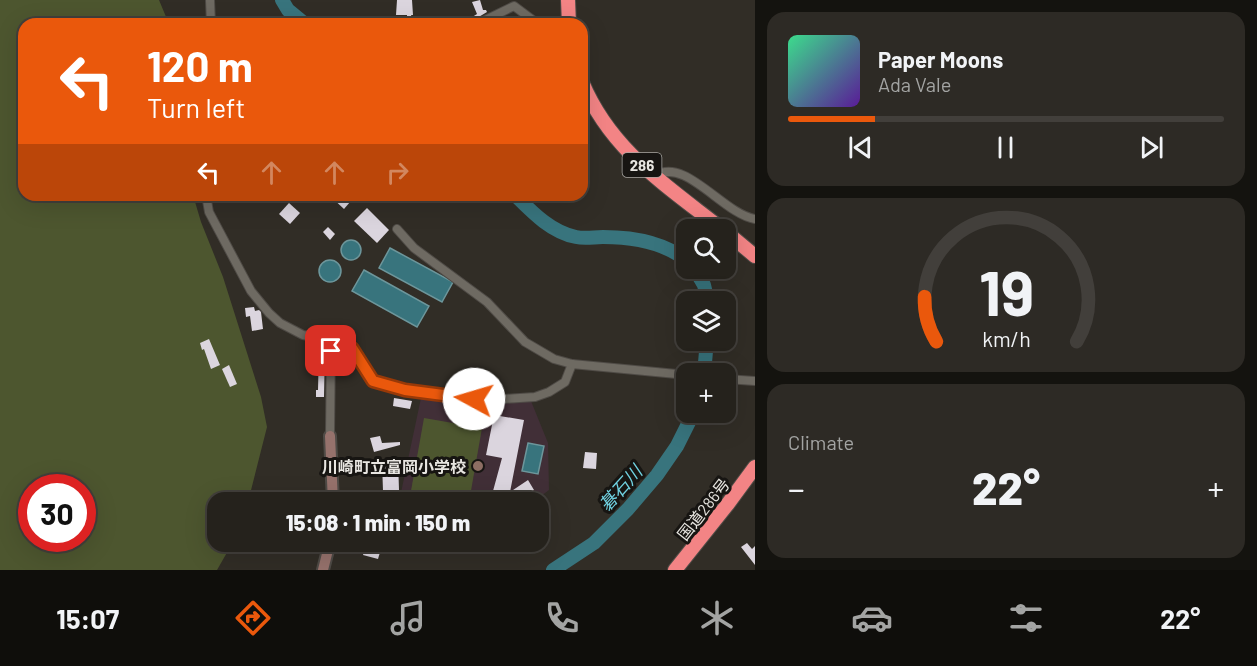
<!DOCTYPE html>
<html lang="en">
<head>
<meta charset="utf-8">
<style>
	:root { --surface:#25221c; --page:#2d2a25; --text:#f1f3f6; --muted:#a3a4a3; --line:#423f3b; --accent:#ea580c }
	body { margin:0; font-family:Barlow,"Noto Sans JP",sans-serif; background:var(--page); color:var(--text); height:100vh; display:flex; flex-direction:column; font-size:22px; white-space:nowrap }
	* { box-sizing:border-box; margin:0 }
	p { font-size:20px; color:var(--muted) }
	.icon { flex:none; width:33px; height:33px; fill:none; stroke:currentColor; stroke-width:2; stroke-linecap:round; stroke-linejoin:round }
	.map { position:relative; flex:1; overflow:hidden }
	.details { display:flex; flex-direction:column; gap:12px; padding:12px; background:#14130f; width:502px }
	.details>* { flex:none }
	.banner { position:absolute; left:18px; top:18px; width:570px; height:183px; border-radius:18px; box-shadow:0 6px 24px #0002,0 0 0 2px var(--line); background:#ea580c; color:#fff; overflow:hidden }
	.fabs { position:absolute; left:676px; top:219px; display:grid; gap:12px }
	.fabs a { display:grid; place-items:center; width:60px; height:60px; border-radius:12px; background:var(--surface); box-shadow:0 6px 24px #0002,0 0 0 2px var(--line); font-size:30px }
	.speed { position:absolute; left:18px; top:474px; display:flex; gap:12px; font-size:30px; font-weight:700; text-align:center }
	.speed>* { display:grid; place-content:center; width:78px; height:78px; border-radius:50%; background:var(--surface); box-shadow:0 6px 24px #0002,0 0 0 2px var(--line); line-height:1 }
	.speed .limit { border:9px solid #d22; background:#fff; color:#111 }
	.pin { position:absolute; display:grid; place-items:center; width:51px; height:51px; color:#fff; margin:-26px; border-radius:12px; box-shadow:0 3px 9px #0006 }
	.me { position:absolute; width:66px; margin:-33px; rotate:276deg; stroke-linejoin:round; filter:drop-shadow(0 0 4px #0008) }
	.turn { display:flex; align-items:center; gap:21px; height:126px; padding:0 30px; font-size:27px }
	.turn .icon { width:78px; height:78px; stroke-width:2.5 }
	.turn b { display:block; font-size:42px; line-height:51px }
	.lanes { display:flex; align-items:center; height:57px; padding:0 30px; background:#0003; justify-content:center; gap:30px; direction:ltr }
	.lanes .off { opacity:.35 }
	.big { font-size:45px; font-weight:800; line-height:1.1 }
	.details .card { flex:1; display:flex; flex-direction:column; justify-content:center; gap:9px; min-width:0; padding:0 21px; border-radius:18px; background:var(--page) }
	.details .dial { align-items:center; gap:0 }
	.dial svg { height:156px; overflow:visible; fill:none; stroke:var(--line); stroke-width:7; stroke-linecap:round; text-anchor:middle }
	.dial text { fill:var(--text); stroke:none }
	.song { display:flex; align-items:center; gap:18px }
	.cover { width:72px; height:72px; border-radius:9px; background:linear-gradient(135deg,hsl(150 70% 55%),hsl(270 70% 35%)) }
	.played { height:6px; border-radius:3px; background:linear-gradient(90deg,var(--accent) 20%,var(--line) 20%) }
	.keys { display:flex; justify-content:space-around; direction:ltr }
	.heat { display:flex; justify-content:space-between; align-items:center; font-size:33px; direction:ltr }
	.trip { position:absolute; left:207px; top:492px; width:342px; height:60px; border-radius:18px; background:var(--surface); box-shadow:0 6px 24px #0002,0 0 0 2px var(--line); font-weight:800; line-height:60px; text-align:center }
	.tab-bar { display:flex; height:96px; justify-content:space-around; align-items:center; background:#0f0e0b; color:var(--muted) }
	.tab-bar .icon { width:42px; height:42px }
	.tab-bar .on { color:var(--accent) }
	.tab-bar b { font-size:27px; color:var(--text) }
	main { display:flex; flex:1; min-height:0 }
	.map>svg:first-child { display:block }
	.industrial { fill:#412f37 }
	.green { fill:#4d562f; fill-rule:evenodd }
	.water { fill:#38747d; stroke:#6d969b; stroke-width:1.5 }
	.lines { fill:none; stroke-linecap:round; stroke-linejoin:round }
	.river { stroke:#38747d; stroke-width:14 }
	.building { fill:#dbd5de }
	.street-casing { stroke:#4f4b46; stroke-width:10 }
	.secondary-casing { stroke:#4f4b46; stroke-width:14 }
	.highway-casing { stroke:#4f4b46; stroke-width:16 }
	.street { stroke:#6e6a62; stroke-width:8 }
	.secondary { stroke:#96726c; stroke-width:10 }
	.highway { stroke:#f38485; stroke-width:14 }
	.route-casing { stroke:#983908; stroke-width:15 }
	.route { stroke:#ea580c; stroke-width:10 }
	.education-dot { fill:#8d6e63; stroke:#171512; stroke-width:2 }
	.labels { text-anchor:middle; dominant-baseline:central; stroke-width:6; stroke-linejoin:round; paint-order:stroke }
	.shield { fill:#171512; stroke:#a9a7a3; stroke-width:1.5 }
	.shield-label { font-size:15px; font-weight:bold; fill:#e8e6e1 }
	.poi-label { font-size:16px; font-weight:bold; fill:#e8e6e1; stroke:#171512; text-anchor:end }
	.street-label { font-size:16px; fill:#e8e6e1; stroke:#171512 }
	.water-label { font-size:18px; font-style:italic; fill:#70d1e0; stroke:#171512 }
</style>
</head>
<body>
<main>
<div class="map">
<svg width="755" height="570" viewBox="0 0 755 570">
	<rect width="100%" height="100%" fill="#312d26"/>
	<path class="industrial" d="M421,398L477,405L531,401L548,443L549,490L533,502H399Z"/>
	<g class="green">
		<path d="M0,0H159L169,24H24V195H193L201,222L223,277L261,397L267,427L248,502H218V542H233L217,570H0ZM32,488H82V538H32Z"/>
		<path d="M424,418L482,428L469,502H409Z"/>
	</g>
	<g class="water">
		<circle cx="351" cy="250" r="10"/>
		<path d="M390,248L453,282L442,302L379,268Z"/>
		<circle cx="330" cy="271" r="11"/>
		<path d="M364,270L429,306L417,327L352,291Z"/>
		<path d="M528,443L544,446L538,474L522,471Z"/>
	</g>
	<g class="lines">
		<g class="river">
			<path d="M282,0L288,10L305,24"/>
			<path d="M515,195C532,212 551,232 576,237C585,239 594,237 603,237C633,237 664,242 687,261"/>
			<path d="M694,268L704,285L708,302"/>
			<path d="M704,374L707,340"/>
			<path d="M553,570L594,543L628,509L657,475L677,446L694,412"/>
		</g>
	</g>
	<g class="building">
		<path d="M397,0H412L413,15H411L414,24H407V15H396Z"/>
		<path d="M480,0L483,10H486L487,12L467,24L466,21L477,14L472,2Z"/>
		<path d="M329,195H356L344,209Z"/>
		<path d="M289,203L300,213L290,224L279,214Z"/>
		<path d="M367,208L389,230L377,243L354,221Z"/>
		<path d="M328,227L335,234L330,240L323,232Z"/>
		<path d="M254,307L255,311L259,310L261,312L263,329L252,331L250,316L246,317L245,308Z"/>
		<path d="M209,339L220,365L211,369L204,349L202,350L200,343Z"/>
		<path d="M319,348H325L324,397H316V390H318Z"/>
		<path d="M229,365L237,384L230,387L222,369Z"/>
		<path d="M394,398L412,401L410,409L393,406Z"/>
		<path d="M462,405L472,407L484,418L477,426L460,412Z"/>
		<path d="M494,415L524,420L510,492L528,480L534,490L515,502H490L502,458L486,455Z"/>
		<path d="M380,436L382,443L400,442V445L374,452L370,438Z"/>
		<path d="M585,452L597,453L596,469L583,468Z"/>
		<path d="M393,457L394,459H398L399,490L383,491L382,462Z"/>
		<path d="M367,542H383L378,559L363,555Z"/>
		<path d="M747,543L752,549L755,546V565L741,547Z"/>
	</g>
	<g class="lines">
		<defs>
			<g id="street">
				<path d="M210,0L211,24"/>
				<path d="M477,24L514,6L538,24"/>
				<path d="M655,176C685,156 723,214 755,219"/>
				<path d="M206,195L209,212L251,291L269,313L280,323L303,335L338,342L352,348L373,381L405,390L460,399L488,400L535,397L549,392L565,382L572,364"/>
				<path d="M397,229L414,248L487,302L525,342L554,359L572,364L687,375"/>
				<path d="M726,379L755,381"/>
				<path d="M330,436L331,341"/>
			</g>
			<g id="secondary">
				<path d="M330,436L333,502"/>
				<path d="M323,570L330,542"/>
			</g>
			<g id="highway">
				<path d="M568,0L569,24"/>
				<path d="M582,82C611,151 666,185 723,230"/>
				<path d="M726,232L755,256"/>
				<path d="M675,570L727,505L755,467"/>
			</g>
		</defs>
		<use href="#street" class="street-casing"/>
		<use href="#secondary" class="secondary-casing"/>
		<use href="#highway" class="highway-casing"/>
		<use href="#street" class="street"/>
		<use href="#secondary" class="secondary"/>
		<use href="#highway" class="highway"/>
	</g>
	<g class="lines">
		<defs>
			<path id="route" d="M331,351V341L352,348L373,381L405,390L474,399"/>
		</defs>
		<use href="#route" class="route-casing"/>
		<use href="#route" class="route"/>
	</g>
	<circle class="education-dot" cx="478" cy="466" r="6"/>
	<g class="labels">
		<rect class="shield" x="622.5" y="153" width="39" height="24" rx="4.5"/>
		<g class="shield-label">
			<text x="642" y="165">286</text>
		</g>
		<g class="poi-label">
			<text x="466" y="466">川崎町立富岡小学校</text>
		</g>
		<g class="street-label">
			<text transform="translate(703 509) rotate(-52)">国道286号</text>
		</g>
		<g class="water-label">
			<text transform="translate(620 488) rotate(-48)">碁石川</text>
		</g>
	</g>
</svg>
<div class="fabs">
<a><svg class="icon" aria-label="search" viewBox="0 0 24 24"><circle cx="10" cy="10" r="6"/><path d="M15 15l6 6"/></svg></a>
<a><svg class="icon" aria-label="layers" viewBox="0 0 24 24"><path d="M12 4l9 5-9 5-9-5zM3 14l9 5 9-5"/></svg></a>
<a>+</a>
</div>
<div class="speed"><div class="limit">30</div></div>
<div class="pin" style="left:331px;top:351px;background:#d93025"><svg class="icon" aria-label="arrive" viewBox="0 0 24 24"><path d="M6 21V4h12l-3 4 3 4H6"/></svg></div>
<svg class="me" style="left:474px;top:399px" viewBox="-20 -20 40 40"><circle r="19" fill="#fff"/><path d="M0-13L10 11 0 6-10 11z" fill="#ea580c"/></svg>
<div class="trip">15:08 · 1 min · 150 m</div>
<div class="banner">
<div class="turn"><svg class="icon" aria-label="left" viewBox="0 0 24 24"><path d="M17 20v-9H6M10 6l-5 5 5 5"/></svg><div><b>120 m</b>Turn left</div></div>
<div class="lanes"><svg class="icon" aria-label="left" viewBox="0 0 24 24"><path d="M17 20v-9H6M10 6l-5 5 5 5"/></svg><svg class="icon off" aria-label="ahead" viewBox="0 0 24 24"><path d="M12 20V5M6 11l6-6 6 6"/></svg><svg class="icon off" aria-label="ahead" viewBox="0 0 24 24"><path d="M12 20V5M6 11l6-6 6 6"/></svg><svg class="icon off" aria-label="right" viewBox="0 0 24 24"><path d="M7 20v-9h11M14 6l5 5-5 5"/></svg></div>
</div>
</div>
<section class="details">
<div class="card">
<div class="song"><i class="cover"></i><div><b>Paper Moons</b><p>Ada Vale</p></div></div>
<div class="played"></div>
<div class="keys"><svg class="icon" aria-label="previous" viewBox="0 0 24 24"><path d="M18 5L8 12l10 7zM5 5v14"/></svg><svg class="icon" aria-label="pause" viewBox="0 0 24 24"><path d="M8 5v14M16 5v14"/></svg><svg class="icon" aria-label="next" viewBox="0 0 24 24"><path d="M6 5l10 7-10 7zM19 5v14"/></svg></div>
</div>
<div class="card dial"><svg viewBox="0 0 100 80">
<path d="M14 69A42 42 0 1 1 86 69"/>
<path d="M14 69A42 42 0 0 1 8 46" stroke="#ea580c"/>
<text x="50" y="56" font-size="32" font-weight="700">19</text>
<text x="50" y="72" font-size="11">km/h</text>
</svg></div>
<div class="card"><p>Climate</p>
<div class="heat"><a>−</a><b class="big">22°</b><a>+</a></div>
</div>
</section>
</main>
<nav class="tab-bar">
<b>15:07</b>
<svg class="icon on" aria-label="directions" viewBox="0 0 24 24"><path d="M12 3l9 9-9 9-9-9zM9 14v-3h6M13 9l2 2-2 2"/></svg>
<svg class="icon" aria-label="music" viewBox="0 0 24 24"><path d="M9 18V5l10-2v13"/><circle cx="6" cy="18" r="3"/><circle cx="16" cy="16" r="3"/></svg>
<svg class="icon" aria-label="phone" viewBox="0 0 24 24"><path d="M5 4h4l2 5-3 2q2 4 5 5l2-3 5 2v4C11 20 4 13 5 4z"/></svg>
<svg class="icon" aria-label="climate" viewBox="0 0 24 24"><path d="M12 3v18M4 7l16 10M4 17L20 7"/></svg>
<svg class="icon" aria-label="car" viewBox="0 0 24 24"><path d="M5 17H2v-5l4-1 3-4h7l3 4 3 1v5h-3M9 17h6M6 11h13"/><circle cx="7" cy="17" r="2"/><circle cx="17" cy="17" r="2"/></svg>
<svg class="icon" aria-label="filters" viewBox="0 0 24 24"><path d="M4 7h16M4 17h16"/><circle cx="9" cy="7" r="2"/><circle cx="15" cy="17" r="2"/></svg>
<b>22°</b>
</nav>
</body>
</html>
